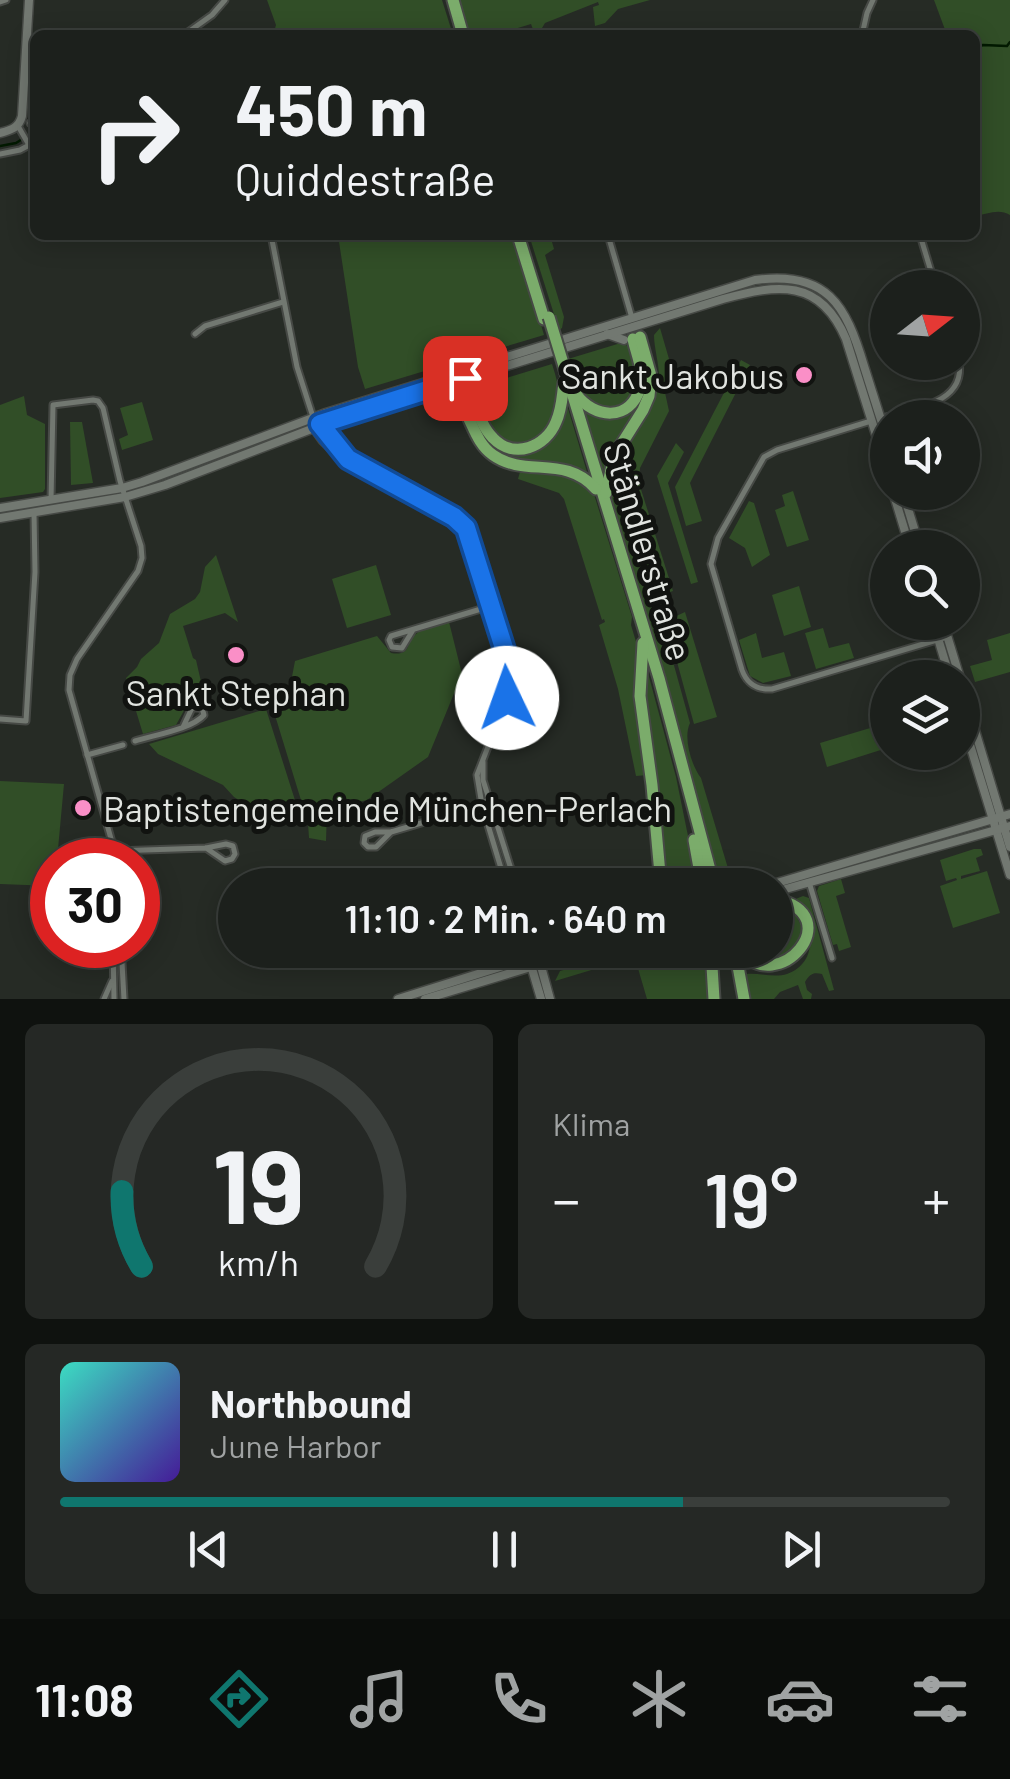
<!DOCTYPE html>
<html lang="de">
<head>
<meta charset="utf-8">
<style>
	:root { --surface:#1c201c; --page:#252825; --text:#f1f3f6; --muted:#a0a3a3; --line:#3a3e3b; --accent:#0f766e }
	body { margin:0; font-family:Barlow,sans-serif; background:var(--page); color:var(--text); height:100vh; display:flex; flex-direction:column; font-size:38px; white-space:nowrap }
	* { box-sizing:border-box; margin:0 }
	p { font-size:32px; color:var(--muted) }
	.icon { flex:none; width:55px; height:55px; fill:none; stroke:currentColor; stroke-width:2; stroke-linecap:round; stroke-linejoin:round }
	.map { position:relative; height:999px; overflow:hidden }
	.panel { display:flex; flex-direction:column; gap:25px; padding:25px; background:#0f120f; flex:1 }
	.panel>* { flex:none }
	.banner { position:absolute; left:30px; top:30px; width:950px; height:210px; border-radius:15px; box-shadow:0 5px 25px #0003,0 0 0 2px var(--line); background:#1c201c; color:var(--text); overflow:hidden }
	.needle { width:65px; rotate:73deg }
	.tools { position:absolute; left:870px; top:270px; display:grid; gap:20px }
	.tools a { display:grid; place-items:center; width:110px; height:110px; border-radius:50%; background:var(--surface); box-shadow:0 5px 25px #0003,0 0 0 2px var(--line); font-size:50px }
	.speed { position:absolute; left:30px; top:838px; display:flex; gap:20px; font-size:50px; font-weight:700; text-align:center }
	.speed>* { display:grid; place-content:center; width:130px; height:130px; border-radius:50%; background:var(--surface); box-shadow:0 5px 25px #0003,0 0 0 2px var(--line); line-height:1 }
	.speed .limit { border:15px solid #d22; background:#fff; color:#111 }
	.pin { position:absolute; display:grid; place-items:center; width:85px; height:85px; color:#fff; margin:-42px; border-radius:20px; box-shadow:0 5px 15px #0006 }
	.me { position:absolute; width:110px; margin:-55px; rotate:357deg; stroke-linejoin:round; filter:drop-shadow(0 0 8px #0008) }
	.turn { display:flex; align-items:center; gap:35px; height:210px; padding:0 40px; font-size:45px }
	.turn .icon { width:130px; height:130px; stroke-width:2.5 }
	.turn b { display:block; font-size:70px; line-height:85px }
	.big { font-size:75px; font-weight:600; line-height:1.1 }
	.panel .tile { flex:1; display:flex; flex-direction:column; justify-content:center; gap:15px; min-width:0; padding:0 35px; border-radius:15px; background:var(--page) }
	.panel .dial { align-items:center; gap:0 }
	.dial svg { height:260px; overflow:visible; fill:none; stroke:var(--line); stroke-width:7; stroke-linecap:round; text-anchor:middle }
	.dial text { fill:var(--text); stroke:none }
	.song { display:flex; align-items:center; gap:30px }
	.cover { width:120px; height:120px; border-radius:15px; background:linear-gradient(135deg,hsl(170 70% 55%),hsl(260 70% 35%)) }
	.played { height:10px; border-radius:5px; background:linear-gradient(90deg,var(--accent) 70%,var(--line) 70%) }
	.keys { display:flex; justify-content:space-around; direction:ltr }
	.heat { display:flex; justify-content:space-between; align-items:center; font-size:55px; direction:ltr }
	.panel .tiles { flex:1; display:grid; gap:25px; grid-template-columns:1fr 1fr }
	.tile:last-child { grid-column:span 2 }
	.trip { position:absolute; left:218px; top:868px; width:575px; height:100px; border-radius:50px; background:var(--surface); box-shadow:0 5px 25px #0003,0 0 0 2px var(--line); font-weight:600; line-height:100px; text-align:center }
	.tab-bar { display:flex; height:160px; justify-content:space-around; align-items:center; background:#0b0d0b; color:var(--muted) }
	.tab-bar .icon { width:70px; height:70px }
	.tab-bar .current { color:var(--accent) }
	.tab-bar b { font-size:45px; color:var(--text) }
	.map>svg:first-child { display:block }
	.green { fill:#314e27 }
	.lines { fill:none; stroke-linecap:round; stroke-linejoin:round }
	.stream { stroke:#021900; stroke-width:2.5 }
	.street-casing { stroke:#464945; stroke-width:9 }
	.secondary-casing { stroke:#464945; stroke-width:11 }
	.highway-casing { stroke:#464945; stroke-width:15 }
	.street { stroke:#727871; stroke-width:5 }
	.secondary { stroke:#727871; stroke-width:8 }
	.highway { stroke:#7bac6b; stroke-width:11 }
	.highway-bridge-casing { stroke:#464945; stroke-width:15; stroke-linecap:butt }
	.highway-bridge { stroke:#7bac6b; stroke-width:11 }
	.route-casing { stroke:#114b97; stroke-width:25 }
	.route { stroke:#1a73e8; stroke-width:18 }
	.poi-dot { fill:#fa8fc7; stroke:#111310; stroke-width:4 }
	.labels { text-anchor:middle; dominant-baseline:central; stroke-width:10; stroke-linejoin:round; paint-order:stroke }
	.poi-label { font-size:35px; fill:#e1e4e0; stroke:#111310; text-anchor:end }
	.street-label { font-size:35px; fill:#e1e4e0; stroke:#111310 }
</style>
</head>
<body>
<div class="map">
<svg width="1010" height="999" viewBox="0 0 1010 999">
	<rect width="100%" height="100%" fill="#262b25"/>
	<g class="green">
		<path d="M267,0H442L453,35H273L276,25Z"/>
		<path d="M458,0H650L618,9L605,23L595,26L593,7L599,5L598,2L545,23L542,28L544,35H535L531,24L495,35H468Z"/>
		<path d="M934,0H1010V215C999,208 987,214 975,216V35H947Z"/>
		<path d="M338,235H515L544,335L365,389L358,367Z"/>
		<path d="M529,235H550L554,249L545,255L564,317L562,328L559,330Z"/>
		<path d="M660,328L676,383L664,388L669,411L640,468L639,483L673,591L655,597L690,723C683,737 691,765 701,778L733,885H721L611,497C611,453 643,430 657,390C663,374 654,352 654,335Z"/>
		<path d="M624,342C641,362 643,408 609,410C603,410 597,408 592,407L576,388L568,359Z"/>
		<path d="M741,360L750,365L690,483L702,521L686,526L675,487Z"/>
		<path d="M552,364C564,402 561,403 541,438L516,446L494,435L480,402L484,385Z"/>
		<path d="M464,391L487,441L526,453L567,405L587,472C573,466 557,465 541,463C484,457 481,442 464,391Z"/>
		<path d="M642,392L646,396L602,476L582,410L595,415L611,417Z"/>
		<path d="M24,396L27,415L45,424V489L43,492L0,498V405Z"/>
		<path d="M142,402L153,440L122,450L119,439L128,435L120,408Z"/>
		<path d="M70,422H82L93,483L71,485Z"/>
		<path d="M676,443L684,452L668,483L698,582L691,584L657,476Z"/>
		<path d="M521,468L574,474L593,491L632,617L631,625L637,645L648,775L636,776L618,689L599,625L605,622L604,619L602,620L564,499L559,493L518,479Z"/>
		<path d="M793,491L809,540L787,547L775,510L785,506L782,495Z"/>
		<path d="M749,501L754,503L770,555L752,567L745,548L729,538Z"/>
		<path d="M216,555L238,622L225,613L183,626L193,658L196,660L205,699L187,705L176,725L143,734L126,678L137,667L141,659L159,643L170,614L195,599L200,592L205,567Z"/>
		<path d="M376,565L391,615L347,628L332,579Z"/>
		<path d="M799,586L811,627L784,636L772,595Z"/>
		<path d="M685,612L717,717L694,724L668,629L673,623L672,618Z"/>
		<path d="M449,622L462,674L428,757L367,800L327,810L326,841L309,838L308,823L274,712L286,708L295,661L377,636L391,653C411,656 405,645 416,634C423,627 439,625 449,622Z"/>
		<path d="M823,628L829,648L849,643L854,658L816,669L805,633Z"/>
		<path d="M756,633L762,658L784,652L791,676L763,683L750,676L739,640Z"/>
		<path d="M1010,633V672L975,682L970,666L992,660L987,640Z"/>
		<path d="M648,673L676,777L698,885H664L644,702Z"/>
		<path d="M266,709L301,819L256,811L234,797L223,785L158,754L149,744Z"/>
		<path d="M887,723V748L827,767L820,743Z"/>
		<path d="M0,781L64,784L57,860H52V886L0,884Z"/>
		<path d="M974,849H981L983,855L976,858L980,871L961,876V879L987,871L1000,913L953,928L940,886L957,880L956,878L946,881L940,860Z"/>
		<path d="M841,879L845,893L836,896L851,947L839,951L837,944L833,945L817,891L819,886Z"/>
		<path d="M803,896L809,898L834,990L829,991L822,974C813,972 810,974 805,982L807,990L812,994L811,999H803L798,985L780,992L774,999H747V974C760,973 775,978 787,974C821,962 813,920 793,900Z"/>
		<path d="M775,903H785C797,916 803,923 803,941L773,967L745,950H775Z"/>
		<path d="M617,950H707L710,999H647L637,965L631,963L628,959L555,981L560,971L600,959L608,953Z"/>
	</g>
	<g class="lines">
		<g class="stream">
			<path d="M975,48L983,45L1007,46L1010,42"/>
			<path d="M0,146L16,143L35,131"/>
		</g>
		<defs>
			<g id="street">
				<path d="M0,2L6,0"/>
				<path d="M184,35L212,15L225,0"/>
				<path d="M862,35L867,13L873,0"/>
				<path d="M30,123H35"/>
				<path d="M18,126L29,145L35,148"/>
				<path d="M0,154L20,150L35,142"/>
				<path d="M271,235L297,367L313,417"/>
				<path d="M608,235L632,318"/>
				<path d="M920,235L936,288"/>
				<path d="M195,334L205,326L283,302"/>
				<path d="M313,417L312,427L322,441L337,455L344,456L366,471L454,517L466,528L471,540L510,667L511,680L507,698L477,775L482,805L506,885"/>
				<path d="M882,418C912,409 966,404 959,362"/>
				<path d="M871,421L777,450L764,457L718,538L711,564L742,670C747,684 758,690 772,689L947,637"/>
				<path d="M321,425L344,456"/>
				<path d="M51,500L53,405L93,400L98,401L103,408L120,481L141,546L142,558L138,571L77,659L70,675L69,690L117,860"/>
				<path d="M413,630L402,648L392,647L389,640L391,636L491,606"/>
				<path d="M0,719L26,721L35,572L34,513"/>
				<path d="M135,741C154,735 192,729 204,715L202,708H192L183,727"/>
				<path d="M87,755L123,745"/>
				<path d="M483,762V780L516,885"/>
				<path d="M391,832L376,847H368L364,843L365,836L375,832H391L482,805L489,799"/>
				<path d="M114,851L206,848L226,844L233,846L235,854L232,859L225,861L206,848"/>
				<path d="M809,882L832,958"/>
				<path d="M113,945L114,999"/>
				<path d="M121,945L124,999"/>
				<path d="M104,999L112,981"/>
			</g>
			<g id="secondary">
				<path d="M0,133C11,130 19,128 22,116L29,0"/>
				<path d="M607,334L624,340"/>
				<path d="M460,375L462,391"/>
				<path d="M480,386L493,369"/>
				<path d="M893,492L910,548"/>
				<path d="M903,492L920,548"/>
				<path d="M0,508L122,488L142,482L326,413L755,280C827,270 846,305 864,366C872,391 880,416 888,442"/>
				<path d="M0,518L125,497L165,485L348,415L723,299C778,284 820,278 846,339L888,473"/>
				<path d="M933,622L950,678"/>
				<path d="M943,622L960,678"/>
				<path d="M962,687L1010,847"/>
				<path d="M962,719L1010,875"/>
				<path d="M770,885L1010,814"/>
				<path d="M775,892L1010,826"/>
				<path d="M539,959L550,999"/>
				<path d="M530,962L541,999"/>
				<path d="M398,999L554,950"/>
				<path d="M425,999L587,950"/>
			</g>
			<g id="highway">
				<path d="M453,0L463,35"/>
				<path d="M518,235L544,319"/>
				<path d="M566,373L659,678L714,885"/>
				<path d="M469,389C476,405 480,425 493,438C514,460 546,447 556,422C562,409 562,396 564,383"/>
				<path d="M447,392C472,406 470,439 493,455C525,478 565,454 596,489"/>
				<path d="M576,394C594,419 630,422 640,388C645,372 636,354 633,339"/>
				<path d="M606,493L614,456L643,410L649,396L651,376L640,337"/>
				<path d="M643,643L640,696L652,785L661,885"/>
				<path d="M694,840L702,885"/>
				<path d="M711,950L714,999"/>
				<path d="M735,950L744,999"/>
				<path d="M740,950C777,999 851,915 775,899"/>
			</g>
		</defs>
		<use href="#street" class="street-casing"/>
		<use href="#secondary" class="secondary-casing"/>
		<use href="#highway" class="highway-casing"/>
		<use href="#street" class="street"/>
		<use href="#secondary" class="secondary"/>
		<use href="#highway" class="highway"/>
		<defs>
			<path id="highway-bridge" d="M549,317L566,373"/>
		</defs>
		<use href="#highway-bridge" class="highway-bridge-casing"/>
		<use href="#highway-bridge" class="highway-bridge"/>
	</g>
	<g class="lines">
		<defs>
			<path id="route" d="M465,378L320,424L348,459L454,517L466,528L510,667L511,680L507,698"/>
		</defs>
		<use href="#route" class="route-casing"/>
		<use href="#route" class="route"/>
	</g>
	<g class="poi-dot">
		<circle cx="804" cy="375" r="10"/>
		<circle cx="236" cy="655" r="10"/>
		<circle cx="83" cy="808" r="10"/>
	</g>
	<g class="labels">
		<g class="poi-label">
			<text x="784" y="375">Sankt Jakobus</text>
			<text x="236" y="692" text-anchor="middle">Sankt Stephan</text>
			<text x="103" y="808" text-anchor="start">Baptistengemeinde München-Perlach</text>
		</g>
		<g class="street-label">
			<text transform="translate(649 551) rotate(73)">Ständlerstraße</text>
		</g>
	</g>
</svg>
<div class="tools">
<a><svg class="needle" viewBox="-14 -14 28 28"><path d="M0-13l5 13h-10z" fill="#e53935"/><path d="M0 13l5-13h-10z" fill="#a0a3a3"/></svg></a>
<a><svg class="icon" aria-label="sound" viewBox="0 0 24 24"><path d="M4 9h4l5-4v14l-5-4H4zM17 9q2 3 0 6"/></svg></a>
<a><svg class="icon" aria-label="search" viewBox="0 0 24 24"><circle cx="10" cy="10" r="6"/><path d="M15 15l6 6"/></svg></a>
<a><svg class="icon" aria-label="layers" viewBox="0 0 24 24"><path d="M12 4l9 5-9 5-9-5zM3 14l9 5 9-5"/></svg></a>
</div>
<div class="speed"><div class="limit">30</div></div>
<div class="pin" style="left:465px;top:378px;background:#d93025"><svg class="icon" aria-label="arrive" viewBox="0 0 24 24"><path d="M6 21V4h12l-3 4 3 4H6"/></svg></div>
<svg class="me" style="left:507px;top:698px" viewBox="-20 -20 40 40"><circle r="19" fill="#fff"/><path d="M0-13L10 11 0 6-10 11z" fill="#1a73e8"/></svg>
<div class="trip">11:10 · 2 Min. · 640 m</div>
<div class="banner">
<div class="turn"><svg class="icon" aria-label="right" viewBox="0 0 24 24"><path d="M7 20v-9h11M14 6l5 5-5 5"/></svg><div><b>450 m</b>Quiddestraße</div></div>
</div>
</div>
<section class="panel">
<div class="tiles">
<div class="tile dial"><svg viewBox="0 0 100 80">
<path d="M14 69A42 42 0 1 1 86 69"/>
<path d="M14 69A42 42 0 0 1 8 46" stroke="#0f766e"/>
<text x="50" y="56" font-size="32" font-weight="700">19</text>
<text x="50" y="72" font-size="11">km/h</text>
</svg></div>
<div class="tile"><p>Klima</p>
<div class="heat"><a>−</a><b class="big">19°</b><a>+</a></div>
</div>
<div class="tile">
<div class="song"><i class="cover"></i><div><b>Northbound</b><p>June Harbor</p></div></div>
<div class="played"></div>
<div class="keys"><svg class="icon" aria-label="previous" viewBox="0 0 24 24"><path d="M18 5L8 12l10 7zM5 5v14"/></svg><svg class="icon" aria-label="pause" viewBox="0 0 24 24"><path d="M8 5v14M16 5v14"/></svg><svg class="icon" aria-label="next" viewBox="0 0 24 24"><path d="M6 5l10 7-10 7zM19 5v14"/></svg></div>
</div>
</div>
</section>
<nav class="tab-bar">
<b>11:08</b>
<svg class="icon current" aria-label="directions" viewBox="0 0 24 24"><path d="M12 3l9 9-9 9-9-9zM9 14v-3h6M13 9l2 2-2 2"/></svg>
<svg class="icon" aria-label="music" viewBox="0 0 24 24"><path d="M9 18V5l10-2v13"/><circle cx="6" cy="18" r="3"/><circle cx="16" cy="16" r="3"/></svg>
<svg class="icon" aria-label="phone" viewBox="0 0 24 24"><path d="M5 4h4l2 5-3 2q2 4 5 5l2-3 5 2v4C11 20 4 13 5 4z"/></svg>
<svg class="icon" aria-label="climate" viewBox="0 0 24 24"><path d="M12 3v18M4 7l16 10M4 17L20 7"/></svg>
<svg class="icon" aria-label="car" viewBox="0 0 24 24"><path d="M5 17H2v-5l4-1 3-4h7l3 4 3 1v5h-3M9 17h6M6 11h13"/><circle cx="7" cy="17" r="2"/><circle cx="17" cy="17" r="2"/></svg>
<svg class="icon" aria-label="filters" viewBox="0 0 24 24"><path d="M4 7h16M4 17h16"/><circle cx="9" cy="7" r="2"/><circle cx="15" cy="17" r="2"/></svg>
</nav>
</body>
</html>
